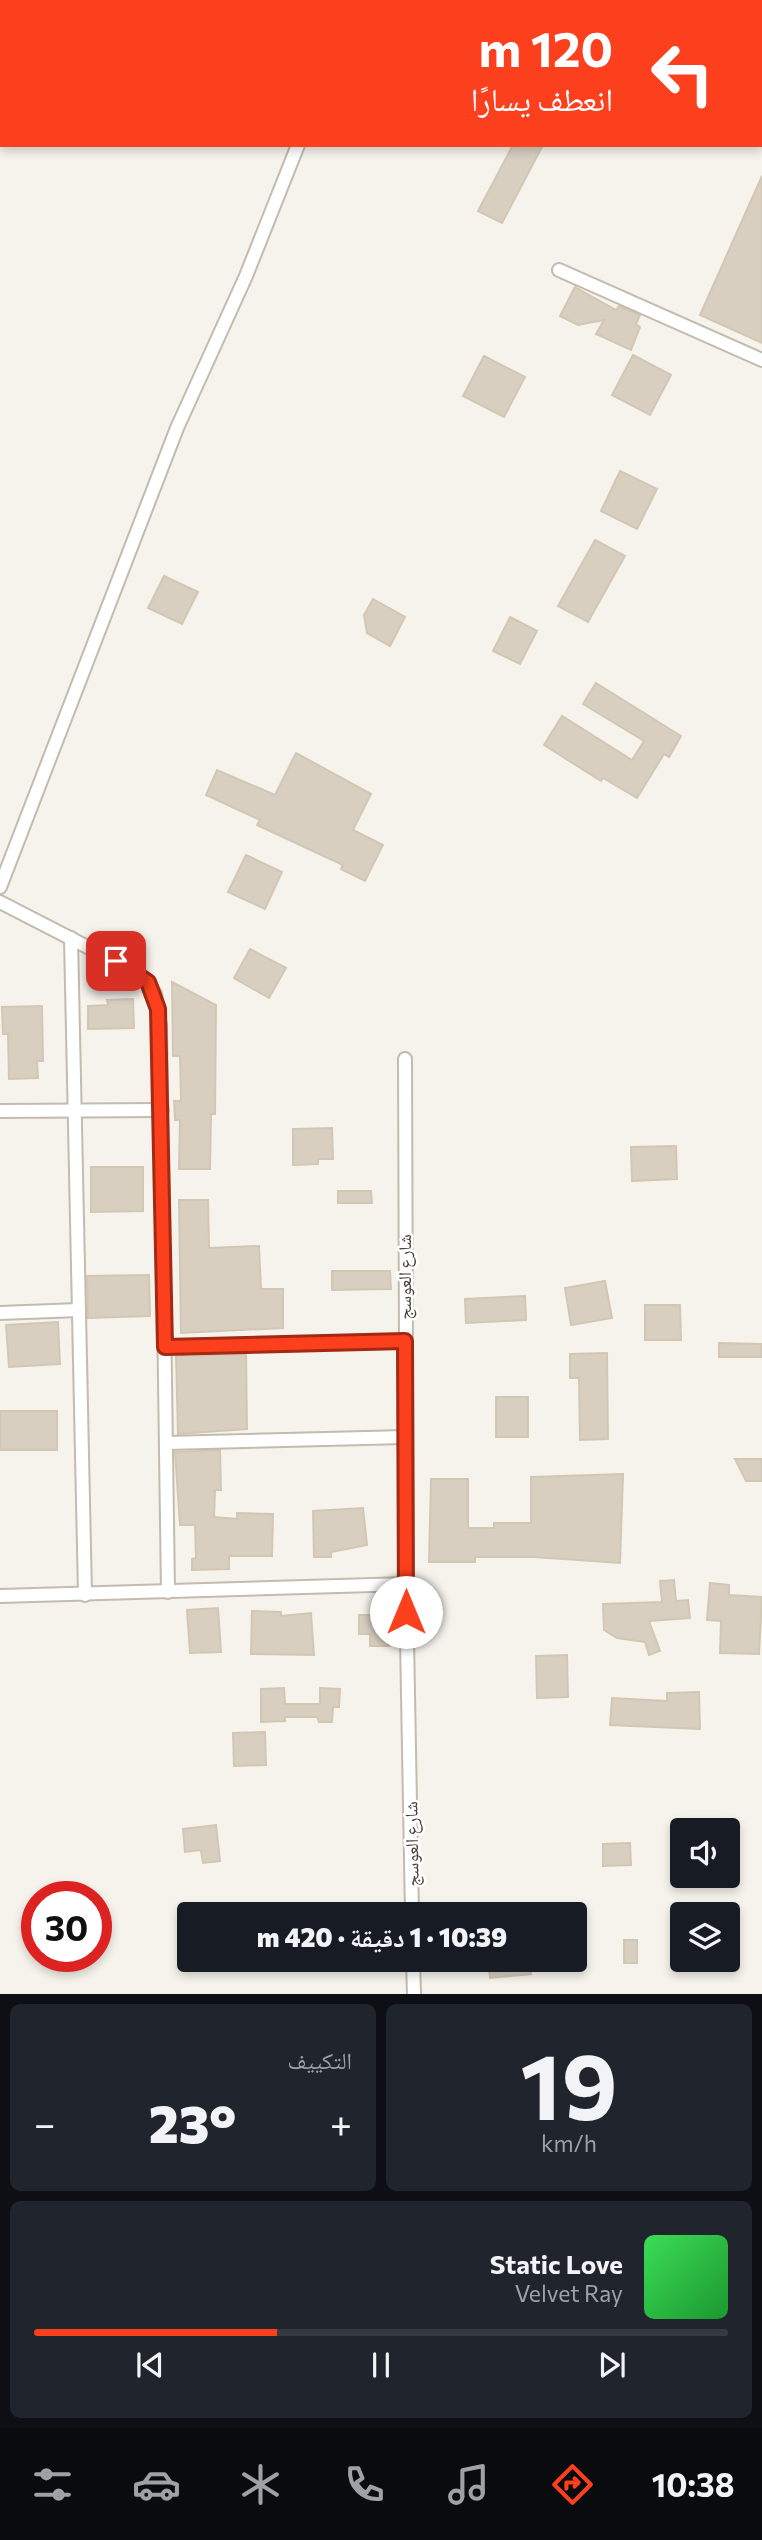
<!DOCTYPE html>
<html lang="ar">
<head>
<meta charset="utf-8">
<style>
	:root { --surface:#171b24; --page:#20242c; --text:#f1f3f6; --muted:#9ea1a6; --line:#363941; --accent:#fc3f1d }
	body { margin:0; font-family:Commissioner,"Noto Naskh Arabic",sans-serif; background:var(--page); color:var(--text); direction:rtl; height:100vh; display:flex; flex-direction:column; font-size:26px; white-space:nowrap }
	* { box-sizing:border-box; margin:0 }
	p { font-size:23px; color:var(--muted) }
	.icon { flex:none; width:38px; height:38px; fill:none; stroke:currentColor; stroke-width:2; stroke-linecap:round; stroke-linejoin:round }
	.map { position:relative; height:1994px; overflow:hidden; direction:ltr }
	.sheet { display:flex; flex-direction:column; gap:10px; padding:10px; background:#0d0f14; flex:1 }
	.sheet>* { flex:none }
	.guide { position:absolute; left:0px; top:0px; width:763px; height:147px; box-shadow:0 4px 10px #0003; direction:rtl; background:#fc3f1d; color:#fff; overflow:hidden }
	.tools { position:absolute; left:670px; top:1818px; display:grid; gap:14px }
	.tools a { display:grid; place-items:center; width:70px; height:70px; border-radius:7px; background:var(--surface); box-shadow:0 4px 10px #0003; font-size:35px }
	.speed { position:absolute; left:21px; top:1881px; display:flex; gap:14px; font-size:35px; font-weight:700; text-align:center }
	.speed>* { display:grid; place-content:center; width:91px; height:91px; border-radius:50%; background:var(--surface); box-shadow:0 4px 10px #0003; line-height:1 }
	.speed .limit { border:10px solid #d22; background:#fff; color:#111 }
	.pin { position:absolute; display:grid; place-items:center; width:60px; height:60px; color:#fff; margin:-30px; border-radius:14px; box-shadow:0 4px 10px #0006 }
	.me { position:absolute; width:77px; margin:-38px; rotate:0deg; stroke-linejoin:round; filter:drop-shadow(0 0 5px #0008) }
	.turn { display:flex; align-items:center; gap:24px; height:147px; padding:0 35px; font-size:32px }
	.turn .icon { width:91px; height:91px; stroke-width:2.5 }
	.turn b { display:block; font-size:49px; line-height:60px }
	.big { font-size:52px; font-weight:800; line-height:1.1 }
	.sheet .card { flex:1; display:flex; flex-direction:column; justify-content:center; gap:10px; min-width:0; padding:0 24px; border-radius:10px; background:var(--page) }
	.sheet .dial { align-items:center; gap:0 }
	.dial b { font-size:91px; line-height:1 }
	.song { display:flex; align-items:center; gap:21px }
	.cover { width:84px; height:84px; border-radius:10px; background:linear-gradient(135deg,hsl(130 70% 55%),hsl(130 70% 35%)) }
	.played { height:7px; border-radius:4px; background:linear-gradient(90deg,var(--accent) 35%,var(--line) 35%) }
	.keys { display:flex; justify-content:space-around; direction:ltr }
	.heat { display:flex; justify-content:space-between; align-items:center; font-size:38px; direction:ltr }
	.sheet .tiles { flex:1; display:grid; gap:10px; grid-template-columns:1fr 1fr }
	.card:last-child { grid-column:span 2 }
	.trip { position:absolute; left:177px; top:1902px; width:410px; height:70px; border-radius:7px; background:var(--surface); box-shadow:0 4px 10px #0003; font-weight:800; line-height:70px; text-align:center; direction:rtl }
	.tabs { display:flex; height:112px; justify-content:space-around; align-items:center; background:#090b0e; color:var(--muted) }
	.tabs .icon { width:49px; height:49px }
	.tabs .current { color:var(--accent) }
	.tabs b { font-size:32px; color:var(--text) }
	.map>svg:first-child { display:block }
	.building { fill:#d8cfc1; stroke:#d3c7b4; stroke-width:2 }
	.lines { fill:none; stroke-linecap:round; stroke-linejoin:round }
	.minor-casing { stroke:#c2bbae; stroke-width:16 }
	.minor { stroke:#fff; stroke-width:12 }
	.route-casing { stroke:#a42913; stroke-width:18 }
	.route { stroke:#fc3f1d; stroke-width:12 }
	.labels { text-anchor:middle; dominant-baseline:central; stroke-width:5; stroke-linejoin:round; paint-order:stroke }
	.street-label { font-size:18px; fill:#4b4439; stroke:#fff }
</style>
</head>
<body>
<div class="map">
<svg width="762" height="1994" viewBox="0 0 762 1994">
	<rect width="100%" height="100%" fill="#f6f3ec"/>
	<g class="building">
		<path d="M513,145H543L502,223L478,211Z"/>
		<path d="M762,176V343L700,315Z"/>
		<path d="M575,287L616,310L619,306L640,315L636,324L640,327L631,350L596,334L604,320L578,325L560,316Z"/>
		<path d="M633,355L671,375L650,415L612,395Z"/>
		<path d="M484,356L525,377L504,417L463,396Z"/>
		<path d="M620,471L657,489L637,529L601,511Z"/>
		<path d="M595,540L625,556L588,622L558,606Z"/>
		<path d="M164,576L198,592L182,624L148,608Z"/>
		<path d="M373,599L405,617L390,646L367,633L364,615Z"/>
		<path d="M510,617L537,631L520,664L493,651Z"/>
		<path d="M596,683L681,736L669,757L664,754L637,798L603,778L601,781L544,745L562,716L632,760L644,741L583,704Z"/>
		<path d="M296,753L371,794L353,830L383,845L365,881L341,869L343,865L257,825L260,820L206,795L217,770L275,795Z"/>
		<path d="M246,855L282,872L265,909L228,892Z"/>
		<path d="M250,949L286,968L269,998L234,978Z"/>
		<path d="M172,982L216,1005L215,1114H211L210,1169H179L180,1120H175L174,1101H181L180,1056H173Z"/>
		<path d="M133,999L134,1028L88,1029V1006L108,1005L107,1000Z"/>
		<path d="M42,1006L43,1061H37L38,1078L9,1079L8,1034H3L2,1007Z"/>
		<path d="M332,1128L333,1159H318V1164L293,1165V1129Z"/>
		<path d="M676,1146L677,1179L632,1181L631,1147Z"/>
		<path d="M91,1167H143V1211L91,1212Z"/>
		<path d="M338,1191H371L372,1203H338Z"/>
		<path d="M179,1200H208L209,1248L259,1246L261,1289H283V1328L181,1333Z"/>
		<path d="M332,1271H390L391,1289L332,1290Z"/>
		<path d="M149,1275L150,1316L88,1318L87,1276Z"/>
		<path d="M605,1281L612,1318L571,1325L565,1288Z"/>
		<path d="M525,1296L526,1320L466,1323L465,1299Z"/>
		<path d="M645,1305H680L681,1340H645Z"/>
		<path d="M58,1322L60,1364L9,1367L6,1325Z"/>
		<path d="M719,1343L762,1344V1357H719Z"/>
		<path d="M607,1353L608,1439L580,1440L579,1378H570V1354Z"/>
		<path d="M246,1354L247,1429L178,1434L176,1356Z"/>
		<rect x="496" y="1397" width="32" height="40"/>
		<rect x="0" y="1411" width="57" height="39"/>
		<path d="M220,1450L221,1490H215L214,1517L237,1519V1513L273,1514L272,1556H229V1569L192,1570V1559L196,1558L195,1525H180L175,1452Z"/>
		<path d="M735,1459H762V1481H746Z"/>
		<path d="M623,1474L620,1563L534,1557H475V1562H429L431,1479H468V1528H494V1523H531V1477Z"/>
		<path d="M363,1508L367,1545L331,1552V1557H314L313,1511Z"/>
		<path d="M674,1580L676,1601L688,1600L690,1618L649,1621L660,1651L649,1655L645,1642L617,1638L604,1630L603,1604L662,1602L660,1581Z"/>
		<path d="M710,1583L729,1585V1595L762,1597L759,1654L720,1653L721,1621L707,1620Z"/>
		<path d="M218,1608L221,1652L190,1653L187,1610Z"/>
		<path d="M252,1611L281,1612V1616L311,1613L314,1655L251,1654Z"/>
		<path d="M359,1615H388L389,1646H370V1634H359Z"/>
		<path d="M567,1655L568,1697L537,1698L536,1656Z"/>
		<path d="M284,1688L285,1704H320V1688L340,1689L339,1707H333L332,1722H319L317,1717H285V1721L261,1722V1689Z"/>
		<path d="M699,1692L700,1729L610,1725L612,1698L667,1701V1693Z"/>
		<path d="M265,1732L266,1765L234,1766L233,1733Z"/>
		<path d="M216,1825L220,1861L203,1863L201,1850L185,1852L183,1829Z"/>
		<path d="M630,1843L631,1865L603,1866V1844Z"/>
		<rect x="624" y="1940" width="13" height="23"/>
		<path d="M488,1960H529L531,1974L490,1978Z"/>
	</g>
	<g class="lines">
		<defs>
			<g id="minor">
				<path d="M187,0L190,2"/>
				<path d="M106,2L107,0"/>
				<path d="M380,2L381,0"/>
				<path d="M0,129H2"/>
				<path d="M559,270L762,360"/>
				<path d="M0,887L177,428L246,276L298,145"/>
				<path d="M0,902L138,973L148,982L155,994L160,1026L168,1592"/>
				<path d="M71,938L85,1595"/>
				<path d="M405,1059L407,1639L412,1914"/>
				<path d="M0,1111L162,1110"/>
				<path d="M0,1313L79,1310"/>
				<path d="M165,1347L405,1341"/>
				<path d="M166,1443L406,1437"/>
				<path d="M0,1596L406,1584"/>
				<path d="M413,1960L414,1994"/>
			</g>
		</defs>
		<use href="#minor" class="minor-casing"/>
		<use href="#minor" class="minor"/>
	</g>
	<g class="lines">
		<defs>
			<path id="route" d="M116,961L148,982L158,1009L165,1347L405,1341L406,1612"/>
		</defs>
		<use href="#route" class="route-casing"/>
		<use href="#route" class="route"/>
	</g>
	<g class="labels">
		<g class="street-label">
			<text transform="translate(404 1277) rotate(-90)">شارع العوسج</text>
			<text transform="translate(411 1844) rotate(-91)">شارع العوسج</text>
		</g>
	</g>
</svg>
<div class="tools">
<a><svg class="icon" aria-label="sound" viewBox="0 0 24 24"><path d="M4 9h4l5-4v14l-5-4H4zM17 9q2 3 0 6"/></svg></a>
<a><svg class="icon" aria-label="layers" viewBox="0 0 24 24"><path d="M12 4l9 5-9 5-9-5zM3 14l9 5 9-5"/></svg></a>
</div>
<div class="speed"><div class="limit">30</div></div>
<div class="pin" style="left:116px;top:961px;background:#d93025"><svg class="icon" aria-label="arrive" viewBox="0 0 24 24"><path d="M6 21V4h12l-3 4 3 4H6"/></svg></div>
<svg class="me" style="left:406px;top:1612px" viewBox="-20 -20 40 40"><circle r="19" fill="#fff"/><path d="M0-13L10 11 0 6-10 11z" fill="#fc3f1d"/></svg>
<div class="trip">10:39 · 1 دقيقة · 420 m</div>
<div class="guide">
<div class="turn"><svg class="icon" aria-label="left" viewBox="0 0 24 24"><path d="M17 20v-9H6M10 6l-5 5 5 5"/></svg><div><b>120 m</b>انعطف يسارًا</div></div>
</div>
</div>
<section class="sheet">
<div class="tiles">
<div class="card dial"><b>19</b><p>km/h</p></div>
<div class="card"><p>التكييف</p>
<div class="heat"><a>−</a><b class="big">23°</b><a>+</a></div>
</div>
<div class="card">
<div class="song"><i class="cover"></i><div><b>Static Love</b><p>Velvet Ray</p></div></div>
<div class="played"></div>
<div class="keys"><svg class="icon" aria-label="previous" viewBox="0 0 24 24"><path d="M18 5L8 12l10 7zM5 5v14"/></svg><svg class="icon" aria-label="pause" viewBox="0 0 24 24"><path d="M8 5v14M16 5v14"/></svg><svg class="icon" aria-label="next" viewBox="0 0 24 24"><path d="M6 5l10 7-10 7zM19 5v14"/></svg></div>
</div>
</div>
</section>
<nav class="tabs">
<b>10:38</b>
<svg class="icon current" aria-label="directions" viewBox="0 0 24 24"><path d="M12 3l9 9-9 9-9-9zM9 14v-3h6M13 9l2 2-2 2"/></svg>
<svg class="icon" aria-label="music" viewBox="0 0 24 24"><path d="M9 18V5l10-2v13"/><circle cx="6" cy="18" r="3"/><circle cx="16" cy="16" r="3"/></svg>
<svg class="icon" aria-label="phone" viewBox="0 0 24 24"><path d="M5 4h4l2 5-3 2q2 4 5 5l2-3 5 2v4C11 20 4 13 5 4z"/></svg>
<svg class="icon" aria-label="climate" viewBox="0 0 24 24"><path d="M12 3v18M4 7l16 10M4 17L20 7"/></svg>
<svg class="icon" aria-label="car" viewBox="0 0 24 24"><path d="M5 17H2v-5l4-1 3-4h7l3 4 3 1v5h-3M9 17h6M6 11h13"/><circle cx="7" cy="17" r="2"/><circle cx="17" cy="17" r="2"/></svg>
<svg class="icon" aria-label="filters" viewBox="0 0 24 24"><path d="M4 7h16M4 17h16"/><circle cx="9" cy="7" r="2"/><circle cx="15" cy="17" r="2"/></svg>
</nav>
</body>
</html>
